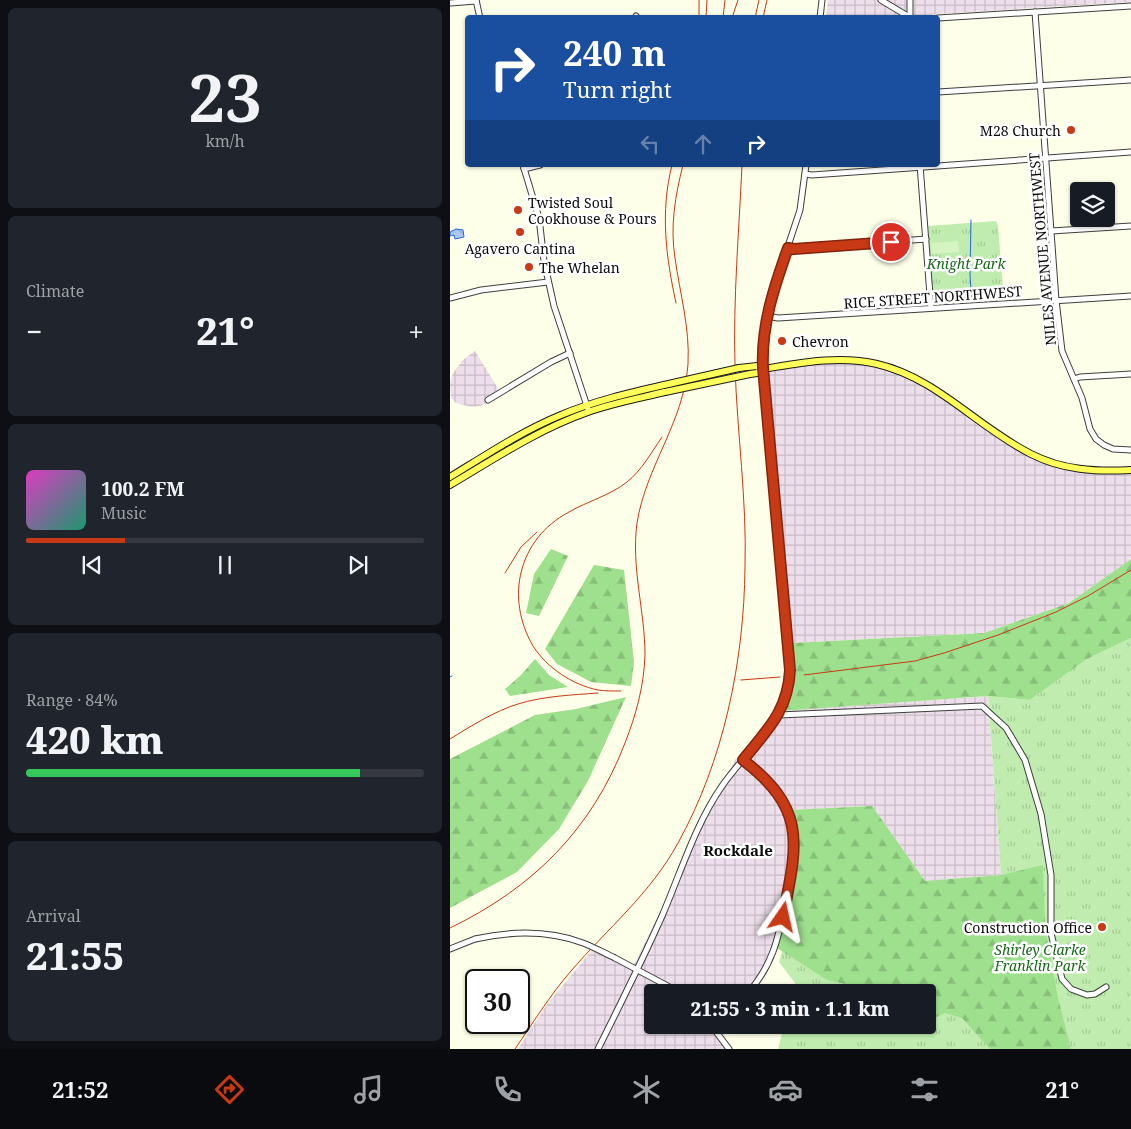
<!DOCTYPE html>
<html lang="en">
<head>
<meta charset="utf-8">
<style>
	:root { --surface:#171b24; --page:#20242c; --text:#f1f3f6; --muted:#9ea1a6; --line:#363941; --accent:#c83916 }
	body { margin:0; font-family:"Noto Serif",serif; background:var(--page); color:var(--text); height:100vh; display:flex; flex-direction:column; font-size:19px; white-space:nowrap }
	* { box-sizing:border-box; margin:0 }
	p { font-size:16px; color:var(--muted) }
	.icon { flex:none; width:28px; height:28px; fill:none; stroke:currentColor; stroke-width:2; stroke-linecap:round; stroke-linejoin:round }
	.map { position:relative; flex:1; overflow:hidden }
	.side { display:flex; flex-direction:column; gap:8px; padding:8px; background:#0d0f14; width:450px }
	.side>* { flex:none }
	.guide { position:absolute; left:15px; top:15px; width:475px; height:152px; border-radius:5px; box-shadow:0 1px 4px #0004; background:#1a4fa0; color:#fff; overflow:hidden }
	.fabs { position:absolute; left:620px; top:182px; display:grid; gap:10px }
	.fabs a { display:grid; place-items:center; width:45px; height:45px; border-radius:5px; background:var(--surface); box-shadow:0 1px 4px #0004; font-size:25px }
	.speed { position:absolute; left:15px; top:969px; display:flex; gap:10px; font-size:25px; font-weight:700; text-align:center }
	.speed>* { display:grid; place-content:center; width:65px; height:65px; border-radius:50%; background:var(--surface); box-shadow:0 1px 4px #0004; line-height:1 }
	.speed .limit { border:2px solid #111; border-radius:8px; background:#fff; color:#111 }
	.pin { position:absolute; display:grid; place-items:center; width:42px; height:42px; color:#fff; margin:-21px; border:2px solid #fff; border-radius:50%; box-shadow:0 1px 5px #0007 }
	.me { position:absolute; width:55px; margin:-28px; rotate:11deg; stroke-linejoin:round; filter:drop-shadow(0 0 4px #0008) }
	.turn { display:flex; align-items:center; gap:18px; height:105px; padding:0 15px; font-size:22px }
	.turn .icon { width:65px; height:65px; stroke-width:2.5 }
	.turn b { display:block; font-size:35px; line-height:42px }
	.lanes { display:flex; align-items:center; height:48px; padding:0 15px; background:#0003; justify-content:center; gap:25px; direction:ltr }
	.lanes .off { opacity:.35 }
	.big { font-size:38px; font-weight:800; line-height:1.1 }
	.side .card { flex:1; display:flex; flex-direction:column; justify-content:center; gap:8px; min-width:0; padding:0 18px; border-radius:8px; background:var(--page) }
	.side .dial { align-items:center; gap:0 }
	.dial b { font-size:65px; line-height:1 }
	.song { display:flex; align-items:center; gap:15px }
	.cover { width:60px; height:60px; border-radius:8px; background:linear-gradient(135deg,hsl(310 70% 55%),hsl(160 70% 35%)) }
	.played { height:5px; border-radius:2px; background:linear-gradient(90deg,var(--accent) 25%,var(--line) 25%) }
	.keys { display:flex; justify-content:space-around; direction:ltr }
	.heat { display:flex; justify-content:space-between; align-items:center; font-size:28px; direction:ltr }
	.charge { height:8px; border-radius:4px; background:linear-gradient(90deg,#34c759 84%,var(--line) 0) }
	.trip { position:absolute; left:194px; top:984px; width:292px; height:50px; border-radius:5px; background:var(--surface); box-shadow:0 1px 4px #0004; font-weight:800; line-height:50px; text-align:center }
	.tab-bar { display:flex; height:80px; justify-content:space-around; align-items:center; background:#090b0e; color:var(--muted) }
	.tab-bar .icon { width:35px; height:35px }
	.tab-bar .on { color:var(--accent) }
	.tab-bar b { font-size:22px; color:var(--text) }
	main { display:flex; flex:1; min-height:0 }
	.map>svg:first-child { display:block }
	.industrial { fill:url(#industrial-grid) }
	.grass { fill:url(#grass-tufts) }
	.forest { fill:url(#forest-firs) }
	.pitch { fill:#d6f3c2 }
	.water { fill:url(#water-waves); stroke:#2767db }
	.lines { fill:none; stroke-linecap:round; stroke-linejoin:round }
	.stream { stroke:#2767db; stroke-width:1 }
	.minor-casing { stroke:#3e3e3e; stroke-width:7 }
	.major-casing { stroke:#1c1c1c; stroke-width:8 }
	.minor { stroke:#fff; stroke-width:5 }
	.major { stroke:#ffff59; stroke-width:6 }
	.rail { stroke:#c83916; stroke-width:1 }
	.minor-bridge-casing { stroke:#3e3e3e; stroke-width:7; stroke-linecap:butt }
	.major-bridge-casing { stroke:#1c1c1c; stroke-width:8; stroke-linecap:butt }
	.minor-bridge { stroke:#fff; stroke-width:5 }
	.major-bridge { stroke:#ffff59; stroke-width:6 }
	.route-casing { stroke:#82250e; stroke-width:12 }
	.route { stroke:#c83916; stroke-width:9 }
	.poi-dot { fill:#c83916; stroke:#fff; stroke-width:2 }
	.labels { text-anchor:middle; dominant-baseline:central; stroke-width:5; stroke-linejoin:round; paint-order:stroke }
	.poi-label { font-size:14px; fill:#0b0b0b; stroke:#fff; text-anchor:start }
	.street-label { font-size:14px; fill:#0b0b0b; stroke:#fff }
	.park-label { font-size:14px; font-style:italic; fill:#166819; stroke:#fff }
	.neighbourhood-label { font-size:15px; font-weight:bold; fill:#0b0b0b; stroke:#fff }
</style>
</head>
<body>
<main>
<section class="side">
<div class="card dial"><b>23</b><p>km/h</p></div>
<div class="card"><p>Climate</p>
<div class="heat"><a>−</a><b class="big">21°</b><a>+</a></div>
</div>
<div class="card">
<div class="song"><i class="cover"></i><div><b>100.2 FM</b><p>Music</p></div></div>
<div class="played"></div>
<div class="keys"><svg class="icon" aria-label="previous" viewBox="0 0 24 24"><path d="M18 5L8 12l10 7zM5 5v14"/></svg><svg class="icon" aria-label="pause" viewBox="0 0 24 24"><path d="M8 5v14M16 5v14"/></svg><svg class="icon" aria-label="next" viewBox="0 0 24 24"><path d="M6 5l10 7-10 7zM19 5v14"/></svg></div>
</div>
<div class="card"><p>Range · 84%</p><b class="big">420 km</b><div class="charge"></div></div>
<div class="card"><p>Arrival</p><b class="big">21:55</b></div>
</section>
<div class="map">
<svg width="681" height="1049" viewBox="0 0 681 1049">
	<defs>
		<pattern id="industrial-grid" width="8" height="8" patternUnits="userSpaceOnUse" patternTransform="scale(1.25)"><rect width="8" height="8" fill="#ecdeea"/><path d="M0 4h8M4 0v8" fill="none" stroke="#c9bdc7"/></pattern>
		<pattern id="grass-tufts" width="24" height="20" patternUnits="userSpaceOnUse" patternTransform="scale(1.25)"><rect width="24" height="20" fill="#c0edaf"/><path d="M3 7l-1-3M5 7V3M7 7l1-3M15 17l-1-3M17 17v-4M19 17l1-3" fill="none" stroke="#a4ca95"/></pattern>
		<pattern id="forest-firs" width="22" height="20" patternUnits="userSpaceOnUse" patternTransform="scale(1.25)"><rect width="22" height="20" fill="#9ee08d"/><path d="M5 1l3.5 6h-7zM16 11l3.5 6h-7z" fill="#87bf78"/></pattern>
		<pattern id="water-waves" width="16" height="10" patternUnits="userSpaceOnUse" patternTransform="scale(1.25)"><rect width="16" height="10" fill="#a8c8fd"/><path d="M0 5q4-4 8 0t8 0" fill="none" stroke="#8faad8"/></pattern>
	</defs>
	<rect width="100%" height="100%" fill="#feffe9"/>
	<g class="industrial">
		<path d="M378,0H681V2L487,14L471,17L376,18Z"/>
		<path d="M25,351L52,395L30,406L21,407L6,403L1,398L0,384L3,373L13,360Z"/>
		<path d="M410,359L470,381L598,462L681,474V559L619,603L534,633L342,643L333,559L332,516L310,368Z"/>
		<path d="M538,696L551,875L475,881L422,806L339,810L345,872L323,951L306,988L300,992H202V1025H260L258,1027L276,1049H68L95,1007L142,950L182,969L285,760L331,711Z"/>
	</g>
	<g class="grass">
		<path d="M546,221L548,226L554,300L484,305L478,226Z"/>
		<path d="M681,638V1049H328L334,1025H478V992H342L345,983L329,962L349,897L422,806L475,881L551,875L538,696L580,700L637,659Z"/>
	</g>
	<g class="forest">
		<path d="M101,549L118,556L89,616L76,613L84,574Z"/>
		<path d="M681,559V638L637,659L580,700L538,696L331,711L343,692L346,670L342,643L534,633L619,603Z"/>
		<path d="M144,565L174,570L184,662L181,686L141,682L107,664L95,649Z"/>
		<path d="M85,659L99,675L118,687L60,696L55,689L71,675Z"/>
		<path d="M176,697L138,781L109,829L67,872L0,908V759L85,715L126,709Z"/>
		<path d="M422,806L475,881L551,875L593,865L595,928L608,998L621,1049H540L512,1018L495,1013L478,1021V992H421L410,987L377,980L324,946L345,872L339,810Z"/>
	</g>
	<path class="pitch" d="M508,241L509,252L482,254L481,243Z"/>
	<path class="water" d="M6,229L13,230L14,237L5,239L4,235L0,236V232Z"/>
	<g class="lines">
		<g class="stream">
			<path d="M521,220L520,275L522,304"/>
			<path d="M0,677L2,676"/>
		</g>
		<defs>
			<g id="minor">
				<path d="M26,0L30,18"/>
				<path d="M431,0L461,18"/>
				<path d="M460,0V18"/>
				<path d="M0,3L26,1"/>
				<path d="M585,12L606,300L612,351L632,398L640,429L646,439L654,445L663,449L681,450"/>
				<path d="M185,18L186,16"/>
				<path d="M370,18L372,0"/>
				<path d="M488,18L681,6"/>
				<path d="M488,92L681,80"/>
				<path d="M73,165L89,218L94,261L104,306L138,409"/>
				<path d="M470,165L481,308"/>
				<path d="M74,169L90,165"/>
				<path d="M355,174L362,175L681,152"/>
				<path d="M601,231L681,226"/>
				<path d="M337,248L343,249L476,239"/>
				<path d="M0,298L31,290L98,282"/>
				<path d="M317,316L328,318L681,296"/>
				<path d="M624,379L630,377L681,374"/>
				<path d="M38,400L101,362L120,353"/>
				<path d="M329,715L532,706L556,728L575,760L591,814L601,875V933L612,979L621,989L637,995L645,994L656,987"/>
				<path d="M293,760C326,785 349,815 344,860C342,875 338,890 335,905C328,940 322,965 299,992"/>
				<path d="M0,949L25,939"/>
				<path d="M165,958L229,992"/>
				<path d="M261,1025L279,1049"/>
				<path d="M148,1049C170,1005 192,961 212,916C231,872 245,825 272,786C301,744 339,723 340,667L313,359L317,316L324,288L350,210L356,165"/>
			</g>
			<g id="major">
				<path d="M289,368L307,366L313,369"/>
				<path d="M300,374L307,373L313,369C350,363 389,355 427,364C487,378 527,427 581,454C612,470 646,472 681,470"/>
				<path d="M0,477C36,455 72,431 111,415C144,401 179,393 214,385"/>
				<path d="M0,485C44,459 89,429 138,412C163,403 190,398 215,392"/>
			</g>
		</defs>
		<use href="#minor" class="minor-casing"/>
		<use href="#major" class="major-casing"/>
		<use href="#minor" class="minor"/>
		<use href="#major" class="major"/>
		<g class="rail">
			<path d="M249,18V0"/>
			<path d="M256,18L257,0"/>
			<path d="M273,18L275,0"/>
			<path d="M282,18L288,0"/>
			<path d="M305,18L309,0"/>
			<path d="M313,18L317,0"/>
			<path d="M222,165C210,212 216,257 226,303"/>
			<path d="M55,573L71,547L87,532"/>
			<path d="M354,675L465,661L494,653L548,635L606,612L638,596L681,570"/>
			<path d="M291,680L330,677"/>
			<path d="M171,691C163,691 155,691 148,690C123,685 97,668 83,646C55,598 68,539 119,512C138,501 159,496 177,482C192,470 201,453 212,437"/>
			<path d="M0,739C21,726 45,711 68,704C94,696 122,695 148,693"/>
			<path d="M0,928C83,888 142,829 175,743C186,715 194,686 195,655C195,611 181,568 187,523C196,466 234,422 238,364C240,328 230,294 225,258C220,227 225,196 233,165"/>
			<path d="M65,1049C83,1023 100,995 121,971C157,929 201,893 228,843C274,760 294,661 295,567C297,500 287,433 285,366C283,299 289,232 292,165"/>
		</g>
		<defs>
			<path id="minor-bridge" d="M25,939C61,931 98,930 133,943C144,947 154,953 165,958"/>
			<g id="major-bridge">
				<path d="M214,385L289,368"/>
				<path d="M215,392L300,374"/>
			</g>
		</defs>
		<use href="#minor-bridge" class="minor-bridge-casing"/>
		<use href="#major-bridge" class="major-bridge-casing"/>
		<use href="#minor-bridge" class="minor-bridge"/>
		<use href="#major-bridge" class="major-bridge"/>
	</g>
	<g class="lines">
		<defs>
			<path id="route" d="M333,917C347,844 358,810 293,760C317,730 338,711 340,670L313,368C311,326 324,287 338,248L344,249L441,242"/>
		</defs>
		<use href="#route" class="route-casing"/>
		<use href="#route" class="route"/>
	</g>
	<g class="poi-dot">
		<circle cx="621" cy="130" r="5"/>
		<circle cx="68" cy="210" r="5"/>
		<circle cx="70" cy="232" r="5"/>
		<circle cx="79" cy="267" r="5"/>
		<circle cx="332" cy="341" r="5"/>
		<circle cx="652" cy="927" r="5"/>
	</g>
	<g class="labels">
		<g class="poi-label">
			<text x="611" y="130" text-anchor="end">M28 Church</text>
			<text x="78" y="202">Twisted Soul<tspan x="78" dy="16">Cookhouse &amp; Pours</tspan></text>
			<text x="70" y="248" text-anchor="middle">Agavero Cantina</text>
			<text x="89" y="267">The Whelan</text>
			<text x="342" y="341">Chevron</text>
			<text x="642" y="927" text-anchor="end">Construction Office</text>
		</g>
		<g class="street-label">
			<text transform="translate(592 249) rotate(-95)">NILES AVENUE NORTHWEST</text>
			<text transform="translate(483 297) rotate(-4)">RICE STREET NORTHWEST</text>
		</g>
		<g class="park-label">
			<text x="516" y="263">Knight Park</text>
			<text x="590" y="949">Shirley Clarke<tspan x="590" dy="16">Franklin Park</tspan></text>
		</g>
		<g class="neighbourhood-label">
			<text x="288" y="850">Rockdale</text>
		</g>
	</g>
</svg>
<div class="fabs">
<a><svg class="icon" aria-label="layers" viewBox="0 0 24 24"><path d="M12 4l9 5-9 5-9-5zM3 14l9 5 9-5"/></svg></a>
</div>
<div class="speed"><div class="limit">30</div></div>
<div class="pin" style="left:441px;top:242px;background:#d93025"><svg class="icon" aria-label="arrive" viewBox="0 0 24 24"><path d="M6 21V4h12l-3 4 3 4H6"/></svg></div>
<svg class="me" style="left:333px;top:917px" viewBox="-20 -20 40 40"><path d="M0-17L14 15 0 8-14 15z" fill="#c83916" stroke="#fff" stroke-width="4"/></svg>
<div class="trip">21:55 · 3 min · 1.1 km</div>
<div class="guide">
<div class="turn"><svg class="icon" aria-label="right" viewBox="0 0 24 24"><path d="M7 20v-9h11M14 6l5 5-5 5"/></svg><div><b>240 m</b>Turn right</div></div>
<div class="lanes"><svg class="icon off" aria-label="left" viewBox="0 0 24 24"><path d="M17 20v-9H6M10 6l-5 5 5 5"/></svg><svg class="icon off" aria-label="ahead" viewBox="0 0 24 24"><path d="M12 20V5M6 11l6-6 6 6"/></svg><svg class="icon" aria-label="right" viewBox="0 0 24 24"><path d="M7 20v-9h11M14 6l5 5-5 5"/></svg></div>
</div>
</div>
</main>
<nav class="tab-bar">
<b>21:52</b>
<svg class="icon on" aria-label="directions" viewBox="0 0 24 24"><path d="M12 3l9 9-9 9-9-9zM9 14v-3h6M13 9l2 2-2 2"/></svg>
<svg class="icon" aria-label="music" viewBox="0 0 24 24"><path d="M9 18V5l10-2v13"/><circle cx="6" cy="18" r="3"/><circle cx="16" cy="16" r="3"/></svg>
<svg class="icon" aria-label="phone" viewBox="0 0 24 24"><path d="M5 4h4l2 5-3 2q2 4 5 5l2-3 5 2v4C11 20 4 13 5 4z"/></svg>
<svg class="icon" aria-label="climate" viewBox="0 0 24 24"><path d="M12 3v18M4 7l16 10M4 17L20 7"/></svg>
<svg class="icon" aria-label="car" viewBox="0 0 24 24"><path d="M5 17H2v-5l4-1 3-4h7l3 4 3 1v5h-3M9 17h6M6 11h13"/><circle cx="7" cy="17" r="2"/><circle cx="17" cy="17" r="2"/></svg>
<svg class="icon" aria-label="filters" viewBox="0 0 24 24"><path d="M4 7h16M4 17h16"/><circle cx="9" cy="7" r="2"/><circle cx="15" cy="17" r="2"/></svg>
<b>21°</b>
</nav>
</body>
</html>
